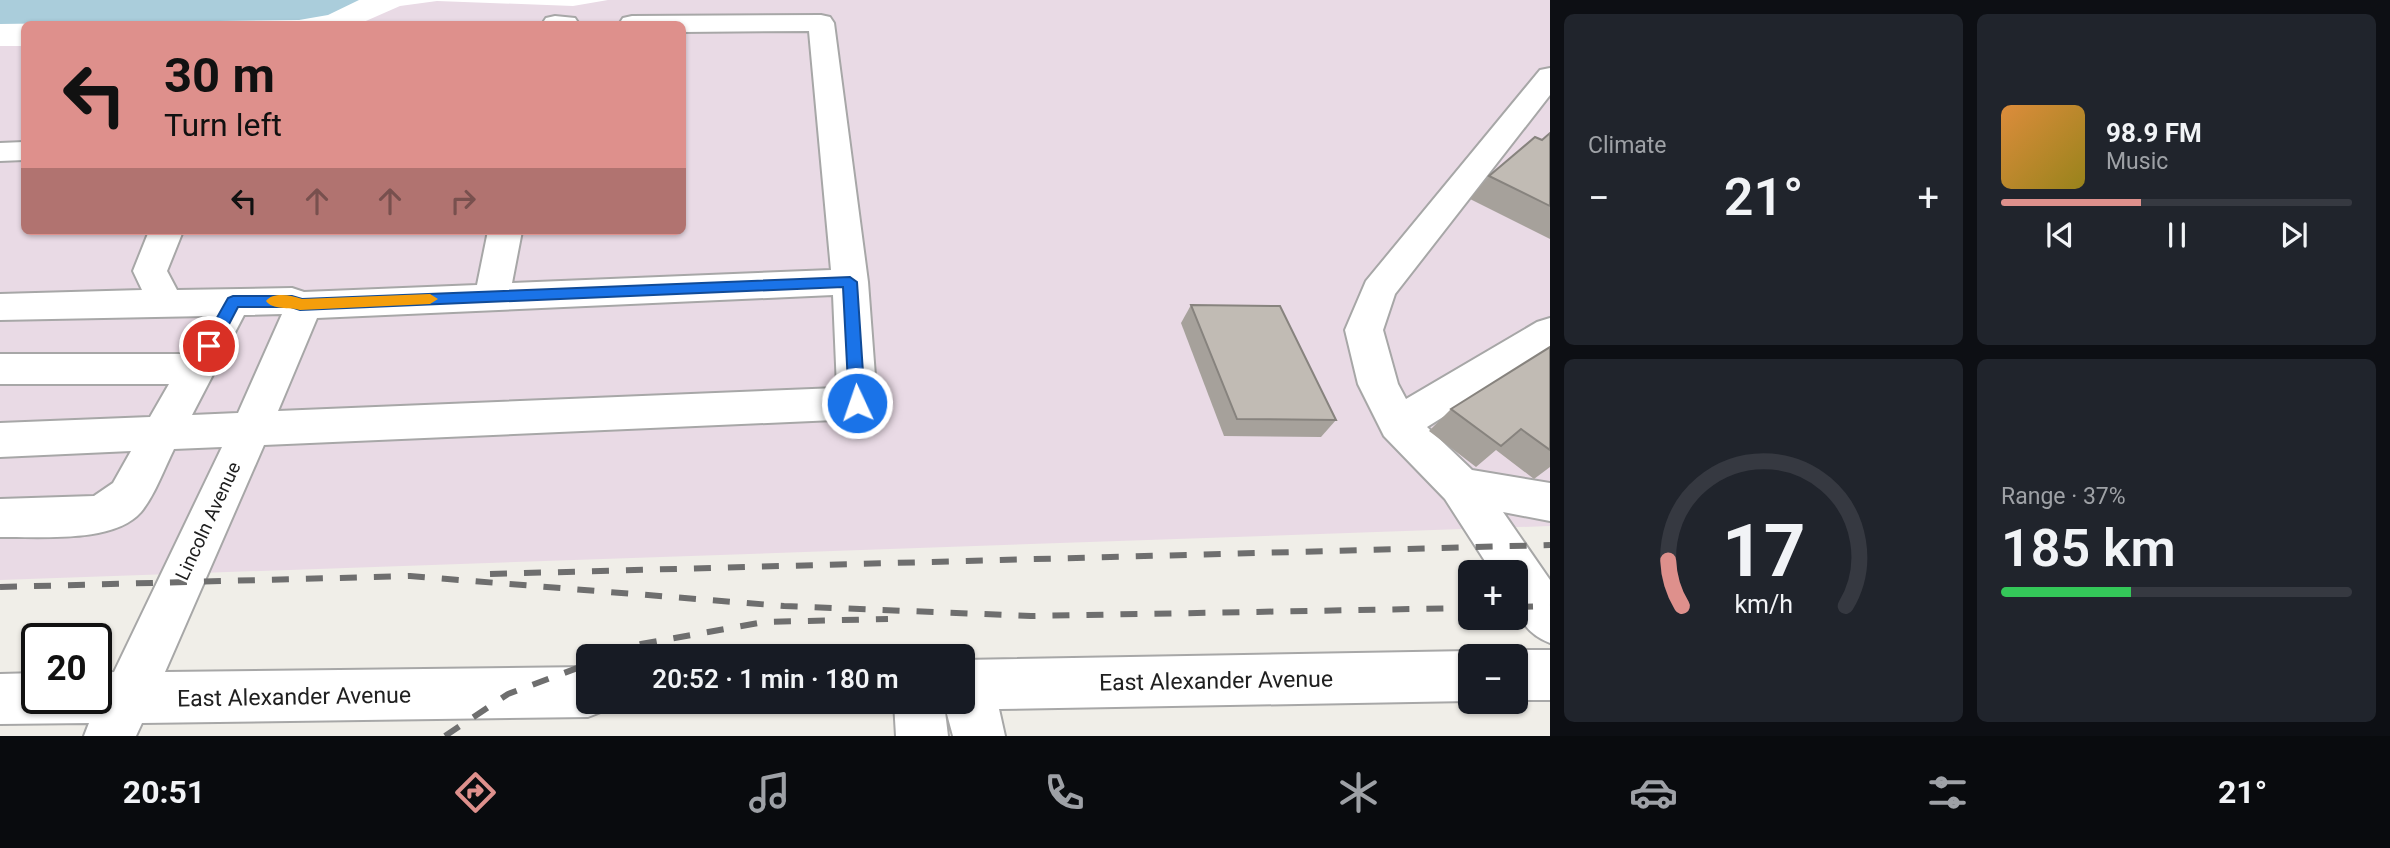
<!DOCTYPE html>
<html lang="en">
<head>
<meta charset="utf-8">
<style>
	:root { --surface:#171b24; --page:#20242c; --text:#f1f3f6; --muted:#9ea1a6; --line:#363941; --accent:#de908c }
	body { margin:0; font-family:Roboto,sans-serif; background:var(--page); color:var(--text); height:100vh; display:flex; flex-direction:column; font-size:26px; white-space:nowrap }
	* { box-sizing:border-box; margin:0 }
	p { font-size:23px; color:var(--muted) }
	.icon { flex:none; width:38px; height:38px; fill:none; stroke:currentColor; stroke-width:2; stroke-linecap:round; stroke-linejoin:round }
	.map { position:relative; flex:1; overflow:hidden }
	.panel { display:flex; flex-direction:column; gap:14px; padding:14px; background:#0d0f14; width:840px }
	.panel>* { flex:none }
	.top-card { position:absolute; left:21px; top:21px; width:665px; height:214px; border-radius:10px; box-shadow:0 2px 5px #0004; background:#de908c; color:#111; overflow:hidden }
	.controls { position:absolute; left:1458px; top:560px; display:grid; gap:14px }
	.controls a { display:grid; place-items:center; width:70px; height:70px; border-radius:10px; background:var(--surface); box-shadow:0 2px 5px #0004; font-size:35px }
	.speed { position:absolute; left:21px; top:623px; display:flex; gap:14px; font-size:35px; font-weight:700; text-align:center }
	.speed>* { display:grid; place-content:center; width:91px; height:91px; border-radius:50%; background:var(--surface); box-shadow:0 2px 5px #0004; line-height:1 }
	.speed .limit { border:4px solid #111; border-radius:10px; background:#fff; color:#111 }
	.pin { position:absolute; display:grid; place-items:center; width:60px; height:60px; color:#fff; margin:-30px; border:4px solid #fff; border-radius:50%; box-shadow:0 2px 7px #0007 }
	.me { position:absolute; width:77px; margin:-38px; rotate:357deg; stroke-linejoin:round; filter:drop-shadow(0 0 5px #0008) }
	.turn { display:flex; align-items:center; gap:24px; height:147px; padding:0 28px; font-size:32px }
	.turn .icon { width:91px; height:91px; stroke-width:2.5 }
	.turn b { display:block; font-size:49px; line-height:60px }
	.lanes { display:flex; align-items:center; height:66px; padding:0 28px; background:#0003; justify-content:center; gap:35px; direction:ltr }
	.lanes .off { opacity:.35 }
	.big { font-size:52px; font-weight:600; line-height:1.1 }
	.panel .card { flex:1; display:flex; flex-direction:column; justify-content:center; gap:10px; min-width:0; padding:0 24px; border-radius:10px; background:var(--page) }
	.panel .dial { align-items:center; gap:0 }
	.dial svg { height:182px; overflow:visible; fill:none; stroke:var(--line); stroke-width:7; stroke-linecap:round; text-anchor:middle }
	.dial text { fill:var(--text); stroke:none }
	.song { display:flex; align-items:center; gap:21px }
	.cover { width:84px; height:84px; border-radius:10px; background:linear-gradient(135deg,hsl(30 70% 55%),hsl(50 70% 35%)) }
	.played { height:7px; border-radius:4px; background:linear-gradient(90deg,var(--accent) 40%,var(--line) 40%) }
	.keys { display:flex; justify-content:space-around; direction:ltr }
	.heat { display:flex; justify-content:space-between; align-items:center; font-size:38px; direction:ltr }
	.charge { height:10px; border-radius:5px; background:linear-gradient(90deg,#34c759 37%,var(--line) 0) }
	.panel .tiles { flex:1; display:grid; gap:14px; grid-template-columns:repeat(2,1fr) }
	.trip { position:absolute; left:576px; top:644px; width:399px; height:70px; border-radius:10px; background:var(--surface); box-shadow:0 2px 5px #0004; font-weight:600; line-height:70px; text-align:center }
	.dock { display:flex; height:112px; justify-content:space-around; align-items:center; background:#090b0e; color:var(--muted) }
	.dock .icon { width:49px; height:49px }
	.dock .selected { color:var(--accent) }
	.dock b { font-size:32px; color:var(--text) }
	main { display:flex; flex:1; min-height:0 }
	.map>svg:first-child { display:block }
	.industrial { fill:#e9dae5 }
	.water { fill:#aacddb }
	.pier { fill:#fff }
	.lines { fill:none; stroke-linecap:round; stroke-linejoin:round }
	.minor-casing { stroke:#a7a7a7; stroke-width:4 }
	.minor { fill:#fff; fill-rule:evenodd }
	.rail { stroke:#6e6e6e; stroke-width:6; stroke-dasharray:17 17; stroke-linecap:butt }
	.wall { fill:#a6a19b }
	.building { fill:#c1bbb4; stroke:#87837e; stroke-width:2 }
	.route { fill:#1a73e8; stroke:#114b97; stroke-width:2 }
	.slow { fill:#f59e0b }
	.labels { text-anchor:middle; dominant-baseline:central; stroke-width:5; stroke-linejoin:round; paint-order:stroke }
	.street-label { font-size:19px; fill:#202020; stroke:#fff }
	.near-street-label { font-size:23px; fill:#202020; stroke:#fff }
</style>
</head>
<body>
<main>
<div class="map">
<svg width="1550" height="736" viewBox="0 0 1550 736">
	<rect width="100%" height="100%" fill="#f0eee8"/>
	<path class="industrial" d="M394,0H1550V526L0,580V39H24V231H682V24H334Z"/>
	<path class="water" d="M0,0H394L334,24H24L0,39Z"/>
	<path class="pier" d="M359,0H608L573,6L437,1L400,6L359,24H24V46H0V24L299,20L328,15Z"/>
	<g class="lines">
		<defs>
			<g id="minor">
				<path d="M821,15L830,17L834,23L868,282L877,403L871,414L857,419L264,445L165,672L588,667V702H609L606,710L588,717L142,723L136,736H84L89,723L0,724V674L37,673V698H96V673L114,672L222,447L174,449C164,469 155,495 141,512C113,544 40,536 0,537V499L94,496L113,483L131,451L0,457V423L150,417L169,384H0V354H186L207,316L0,320V294L142,290L133,271L149,231H183L167,271L177,290L292,288L304,292L477,285L488,231H522L512,283L831,270L809,31L682,32V24H619L623,18L632,16ZM833,295L837,388L278,411L317,318ZM282,314L238,413L192,415L244,315Z"/>
				<path d="M555,16L575,18L579,24H542L546,18Z"/>
				<path d="M1550,68V95L1395,294L1383,330L1398,384L1406,399L1537,322L1550,318V350L1427,427L1472,470L1550,483V521L1503,512L1550,580V643C1515,629 1516,605 1516,572H1492L1445,499L1384,436L1358,384L1345,330L1366,281L1540,70Z"/>
				<path d="M24,142V160L0,161V143Z"/>
				<path d="M1516,650H1550V700H1516V656H1501Z"/>
				<path d="M1470,651L1482,656H1470V701L999,709L1005,736H953L944,703L948,736H896L894,702H962V660Z"/>
			</g>
		</defs>
		<use href="#minor" class="minor-casing"/>
		<use href="#minor" class="minor"/>
		<g class="rail">
			<path d="M490,574L1550,545"/>
			<path d="M0,587L410,576L784,606L1031,616L1470,608"/>
			<path d="M1516,607L1550,606"/>
			<path d="M608,656L641,644L764,622L888,619"/>
			<path d="M445,736L508,694L588,664"/>
		</g>
	</g>
	<g class="wall">
		<path d="M1550,133V239L1470,199L1489,176L1542,140Z"/>
		<path d="M1191,305L1336,420L1321,437L1224,436L1181,323Z"/>
		<path d="M1550,347V467L1534,479L1496,450L1476,467L1429,431L1451,409Z"/>
	</g>
	<g class="building">
		<path d="M1550,133V206L1489,176L1535,137L1542,140Z"/>
		<path d="M1191,305L1280,306L1336,420L1237,419Z"/>
		<path d="M1550,347V450L1521,429L1501,446L1451,409Z"/>
	</g>
	<path class="route" d="M850,277L857,282L865,403L863,407H851L849,403L843,287L300,310L291,307H238L215,351L209,352L201,346L228,298L233,296H292L302,299Z"/>
	<path class="slow" d="M430,294L438,299L430,304L300,310C290,307 272,310 266,301C273,292 291,295 302,299Z"/>
	<g class="labels">
		<g class="street-label">
			<text transform="translate(208 521) rotate(-65)">Lincoln Avenue</text>
		</g>
		<g class="near-street-label">
			<text transform="translate(1216 681) rotate(-1)">East Alexander Avenue</text>
			<text transform="translate(294 697) rotate(-1)">East Alexander Avenue</text>
		</g>
	</g>
</svg>
<div class="controls">
<a>+</a>
<a>−</a>
</div>
<div class="speed"><div class="limit">20</div></div>
<div class="pin" style="left:209px;top:346px;background:#d93025"><svg class="icon" aria-label="arrive" viewBox="0 0 24 24"><path d="M6 21V4h12l-3 4 3 4H6"/></svg></div>
<svg class="me" style="left:857px;top:403px" viewBox="-20 -20 40 40"><circle r="17" fill="#1a73e8" stroke="#fff" stroke-width="3"/><path d="M0-11L8 9 0 5-8 9z" fill="#fff"/></svg>
<div class="trip">20:52 · 1 min · 180 m</div>
<div class="top-card">
<div class="turn"><svg class="icon" aria-label="left" viewBox="0 0 24 24"><path d="M17 20v-9H6M10 6l-5 5 5 5"/></svg><div><b>30 m</b>Turn left</div></div>
<div class="lanes"><svg class="icon" aria-label="left" viewBox="0 0 24 24"><path d="M17 20v-9H6M10 6l-5 5 5 5"/></svg><svg class="icon off" aria-label="ahead" viewBox="0 0 24 24"><path d="M12 20V5M6 11l6-6 6 6"/></svg><svg class="icon off" aria-label="ahead" viewBox="0 0 24 24"><path d="M12 20V5M6 11l6-6 6 6"/></svg><svg class="icon off" aria-label="right" viewBox="0 0 24 24"><path d="M7 20v-9h11M14 6l5 5-5 5"/></svg></div>
</div>
</div>
<section class="panel">
<div class="tiles">
<div class="card"><p>Climate</p>
<div class="heat"><a>−</a><b class="big">21°</b><a>+</a></div>
</div>
<div class="card">
<div class="song"><i class="cover"></i><div><b>98.9 FM</b><p>Music</p></div></div>
<div class="played"></div>
<div class="keys"><svg class="icon" aria-label="previous" viewBox="0 0 24 24"><path d="M18 5L8 12l10 7zM5 5v14"/></svg><svg class="icon" aria-label="pause" viewBox="0 0 24 24"><path d="M8 5v14M16 5v14"/></svg><svg class="icon" aria-label="next" viewBox="0 0 24 24"><path d="M6 5l10 7-10 7zM19 5v14"/></svg></div>
</div>
<div class="card dial"><svg viewBox="0 0 100 80">
<path d="M14 69A42 42 0 1 1 86 69"/>
<path d="M14 69A42 42 0 0 1 8 49" stroke="#de908c"/>
<text x="50" y="56" font-size="32" font-weight="700">17</text>
<text x="50" y="72" font-size="11">km/h</text>
</svg></div>
<div class="card"><p>Range · 37%</p><b class="big">185 km</b><div class="charge"></div></div>
</div>
</section>
</main>
<nav class="dock">
<b>20:51</b>
<svg class="icon selected" aria-label="directions" viewBox="0 0 24 24"><path d="M12 3l9 9-9 9-9-9zM9 14v-3h6M13 9l2 2-2 2"/></svg>
<svg class="icon" aria-label="music" viewBox="0 0 24 24"><path d="M9 18V5l10-2v13"/><circle cx="6" cy="18" r="3"/><circle cx="16" cy="16" r="3"/></svg>
<svg class="icon" aria-label="phone" viewBox="0 0 24 24"><path d="M5 4h4l2 5-3 2q2 4 5 5l2-3 5 2v4C11 20 4 13 5 4z"/></svg>
<svg class="icon" aria-label="climate" viewBox="0 0 24 24"><path d="M12 3v18M4 7l16 10M4 17L20 7"/></svg>
<svg class="icon" aria-label="car" viewBox="0 0 24 24"><path d="M5 17H2v-5l4-1 3-4h7l3 4 3 1v5h-3M9 17h6M6 11h13"/><circle cx="7" cy="17" r="2"/><circle cx="17" cy="17" r="2"/></svg>
<svg class="icon" aria-label="filters" viewBox="0 0 24 24"><path d="M4 7h16M4 17h16"/><circle cx="9" cy="7" r="2"/><circle cx="15" cy="17" r="2"/></svg>
<b>21°</b>
</nav>
</body>
</html>
